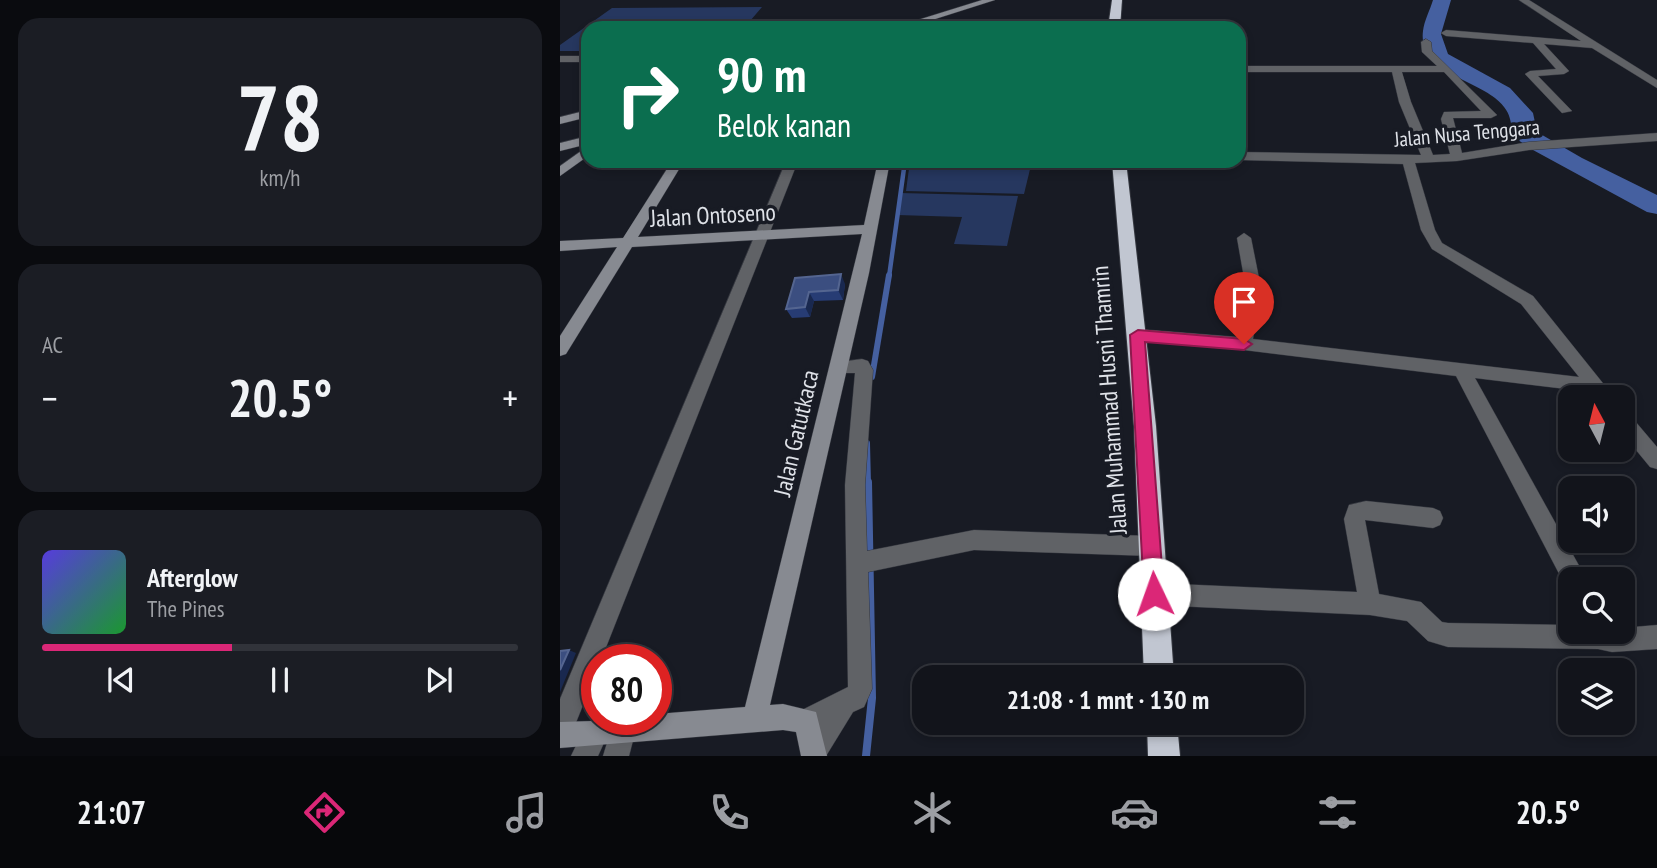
<!DOCTYPE html>
<html lang="id">
<head>
<meta charset="utf-8">
<style>
	:root { --surface:#12141b; --page:#1b1d24; --text:#f1f3f6; --muted:#9c9ea3; --line:#31333a; --accent:#db2777 }
	body { margin:0; font-family:"PT Sans Narrow",sans-serif; background:var(--page); color:var(--text); height:100vh; display:flex; flex-direction:column; font-size:26px; white-space:nowrap }
	* { box-sizing:border-box; margin:0 }
	p { font-size:23px; color:var(--muted) }
	.icon { flex:none; width:38px; height:38px; fill:none; stroke:currentColor; stroke-width:2; stroke-linecap:round; stroke-linejoin:round }
	.map { position:relative; flex:1; overflow:hidden }
	.side { display:flex; flex-direction:column; gap:18px; padding:18px; background:#0a0b0f; width:560px }
	.side>* { flex:none }
	.banner { position:absolute; left:21px; top:21px; width:665px; height:147px; border-radius:21px; box-shadow:0 4px 10px #0003,0 0 0 2px var(--line); background:#0b6e4f; color:#fff; overflow:hidden }
	.needle { width:46px; rotate:353deg }
	.buttons { position:absolute; left:998px; top:385px; display:grid; gap:14px }
	.buttons a { display:grid; place-items:center; width:77px; height:77px; border-radius:14px; background:var(--surface); box-shadow:0 4px 10px #0003,0 0 0 2px var(--line); font-size:35px }
	.speed { position:absolute; left:21px; top:644px; display:flex; gap:14px; font-size:35px; font-weight:700; text-align:center }
	.speed>* { display:grid; place-content:center; width:91px; height:91px; border-radius:50%; background:var(--surface); box-shadow:0 4px 10px #0003,0 0 0 2px var(--line); line-height:1 }
	.speed .limit { border:10px solid #d22; background:#fff; color:#111 }
	.pin { position:absolute; display:grid; place-items:center; width:60px; height:60px; color:#fff; margin:-72px -30px; border-radius:50% 50% 50% 0; rotate:-45deg; box-shadow:0 0 7px #0007 }
	.pin .icon { rotate:45deg }
	.me { position:absolute; width:77px; margin:-38px; rotate:357deg; stroke-linejoin:round; filter:drop-shadow(0 0 5px #0008) }
	.turn { display:flex; align-items:center; gap:24px; height:147px; padding:0 21px; font-size:32px }
	.turn .icon { width:91px; height:91px; stroke-width:2.5 }
	.turn b { display:block; font-size:49px; line-height:60px }
	.big { font-size:52px; font-weight:600; line-height:1.1 }
	.side .card { flex:1; display:flex; flex-direction:column; justify-content:center; gap:10px; min-width:0; padding:0 24px; border-radius:21px; background:var(--page) }
	.side .dial { align-items:center; gap:0 }
	.dial b { font-size:91px; line-height:1 }
	.song { display:flex; align-items:center; gap:21px }
	.cover { width:84px; height:84px; border-radius:10px; background:linear-gradient(135deg,hsl(250 70% 55%),hsl(130 70% 35%)) }
	.played { height:7px; border-radius:4px; background:linear-gradient(90deg,var(--accent) 40%,var(--line) 40%) }
	.keys { display:flex; justify-content:space-around; direction:ltr }
	.heat { display:flex; justify-content:space-between; align-items:center; font-size:38px; direction:ltr }
	.trip { position:absolute; left:352px; top:665px; width:392px; height:70px; border-radius:21px; background:var(--surface); box-shadow:0 4px 10px #0003,0 0 0 2px var(--line); font-weight:600; line-height:70px; text-align:center }
	.tab-bar { display:flex; height:112px; justify-content:space-around; align-items:center; background:#07080b; color:var(--muted) }
	.tab-bar .icon { width:49px; height:49px }
	.tab-bar .current { color:var(--accent) }
	.tab-bar b { font-size:32px; color:var(--text) }
	main { display:flex; flex:1; min-height:0 }
	.map>svg:first-child { display:block }
	.green { fill:#26375f }
	.lines { fill:none; stroke-linecap:round; stroke-linejoin:round }
	.stream-far2 { stroke:#4560a0; stroke-width:4.5 }
	.stream-far1 { stroke:#4560a0; stroke-width:6 }
	.stream { stroke:#4560a0; stroke-width:8 }
	.river { fill:#4560a0; fill-rule:evenodd }
	.street-casing { stroke:#34373f; stroke-width:1 }
	.secondary-casing { stroke:#34373f; stroke-width:1 }
	.highway-casing { stroke:#34373f; stroke-width:2 }
	.street { fill:#606266; fill-rule:evenodd }
	.secondary { fill:#878a91; fill-rule:evenodd }
	.highway { fill:#c1c6d1; fill-rule:evenodd }
	.wall { fill:#273c74 }
	.shaded-wall { fill:#19284f }
	.building { fill:#3b4e80; stroke:#546590; stroke-width:2 }
	.route { fill:#db2777; stroke:#8e194d; stroke-width:2 }
	.labels { text-anchor:middle; dominant-baseline:central; stroke-width:7; stroke-linejoin:round; paint-order:stroke }
	.far-street-label { font-size:21px; fill:#dfe2e8; stroke:#181b24 }
	.street-label { font-size:24px; fill:#dfe2e8; stroke:#181b24 }
</style>
</head>
<body>
<main>
<section class="side">
<div class="card dial"><b>78</b><p>km/h</p></div>
<div class="card"><p>AC</p>
<div class="heat"><a>−</a><b class="big">20.5°</b><a>+</a></div>
</div>
<div class="card">
<div class="song"><i class="cover"></i><div><b>Afterglow</b><p>The Pines</p></div></div>
<div class="played"></div>
<div class="keys"><svg class="icon" aria-label="previous" viewBox="0 0 24 24"><path d="M18 5L8 12l10 7zM5 5v14"/></svg><svg class="icon" aria-label="pause" viewBox="0 0 24 24"><path d="M8 5v14M16 5v14"/></svg><svg class="icon" aria-label="next" viewBox="0 0 24 24"><path d="M6 5l10 7-10 7zM19 5v14"/></svg></div>
</div>
</section>
<div class="map">
<svg width="1097" height="756" viewBox="0 0 1097 756">
	<rect width="100%" height="100%" fill="#181b24"/>
	<g class="green">
		<path d="M202,7L184,28H28V51H0V45L52,8Z"/>
		<path d="M350,161H472L464,194L346,191Z"/>
		<path d="M340,193L458,196L447,246L394,244L402,217L337,215Z"/>
	</g>
	<g class="lines">
		<path class="stream-far2" d="M329,277L345,161"/>
		<g class="stream-far1">
			<path d="M312,377L329,275"/>
			<path d="M307,443L308,484"/>
		</g>
		<path class="stream" d="M306,756L312,698L308,482"/>
		<path class="river" d="M873,0H891L881,34L888,54L950,88L973,113L977,132L1022,158L1097,195V214L1087,212L973,150L958,140C946,124 957,116 935,98C911,79 858,70 863,31C864,21 870,10 873,0Z"/>
		<defs>
			<g id="street">
				<path d="M959,0H969L1097,80V88L1032,48L984,44L1009,71L1004,74L978,76L1012,111L1002,113L965,74L970,71L996,69L973,43L886,36L881,33L886,30L1021,41Z"/>
				<path d="M866,39L871,42L872,51L937,115L931,118H893L902,153L969,142L1097,133V141L969,150L897,161L855,163L875,230L882,243L973,296L1054,397H1035L1031,392L915,378L1022,571L1025,579H1010V588L1006,587L896,376L684,350L577,341L569,335L577,329L677,337L680,316L689,306L677,238L684,233L691,238L705,308L696,318L693,339L1019,377L961,304L872,249L861,230L843,164L679,160V152L861,155L839,102L832,72H679V66H877L862,52L861,42ZM842,72H884L921,111L884,112L881,119L890,154L873,155L851,102Z"/>
				<rect x="0" y="56" width="28" height="6"/>
				<path d="M679,82L684,85L685,95L679,96Z"/>
				<path d="M679,105L686,106L688,108L679,111Z"/>
				<path d="M226,161H238L41,660H37V670L13,730L9,739L0,743V699Z"/>
				<path d="M302,359L308,361L313,370L305,485L307,551L414,530L591,536L599,539L602,546L599,553L591,556L414,550L308,572L312,689L304,707L293,712L266,756H243L241,751L251,732L247,734L238,730L234,721L238,712L288,687L285,485L295,373H272L269,368L272,363Z"/>
				<path d="M1062,412L1069,414L1097,447V469L1090,467L1062,433Z"/>
				<path d="M806,501L873,508L880,511L883,518L880,525L873,528L805,520L819,594L861,602L882,622L888,623L1010,625V632H1062V628L1097,625V649L1052,652L1038,649L888,647L868,641L847,621L810,615L594,605L586,602L583,594L586,586L594,583L797,592L784,519L789,505Z"/>
				<path d="M70,719L76,729L69,756H43L54,720Z"/>
				<path d="M35,721L44,725L48,734L38,756H11L26,725Z"/>
			</g>
			<g id="secondary">
				<path d="M422,0H435L347,28H332Z"/>
				<path d="M28,110V117L0,124V117Z"/>
				<path d="M28,136V144L0,151V143Z"/>
				<path d="M28,146V156L0,176V166Z"/>
				<path d="M112,161H124L78,237L304,225L318,161H330L309,273L210,705L223,704L256,712L267,756H241L236,732L223,730L0,748V722L96,719V714L185,707L302,234L72,247L6,354L0,356V336L57,247L0,251V241L63,238Z"/>
			</g>
			<g id="highway">
				<path d="M552,0H562L560,28H548Z"/>
				<path d="M552,161H566L596,426L614,677H584L574,426Z"/>
				<path d="M587,723H617L620,756H588Z"/>
			</g>
		</defs>
		<use href="#street" class="street-casing"/>
		<use href="#secondary" class="secondary-casing"/>
		<use href="#highway" class="highway-casing"/>
		<use href="#street" class="street"/>
		<use href="#secondary" class="secondary"/>
		<use href="#highway" class="highway"/>
	</g>
	<path class="wall" d="M235,278L285,284L283,300L254,301L250,317L232,318L226,309Z"/>
	<g class="shaded-wall">
		<path d="M281,274L285,284L283,300L278,290Z"/>
		<path d="M249,292L254,301L250,317L245,307Z"/>
		<path d="M9,650L16,653L0,692V670Z"/>
	</g>
	<g class="building">
		<path d="M281,274L278,290L249,292L245,307L226,309L235,278Z"/>
		<path d="M9,650L0,670V651Z"/>
	</g>
	<path class="route" d="M578,330L684,339L692,344L684,350L585,342L604,594L601,601L594,604L587,601L584,594L570,335Z"/>
	<g class="labels">
		<g class="far-street-label">
			<text transform="translate(907 133) rotate(-5)">Jalan Nusa Tenggara</text>
		</g>
		<g class="street-label">
			<text transform="translate(153 215) rotate(-3)">Jalan Ontoseno</text>
			<text transform="translate(549 400) rotate(-94)">Jalan Muhammad Husni Thamrin</text>
			<text transform="translate(236 433) rotate(-77)">Jalan Gatutkaca</text>
		</g>
	</g>
</svg>
<div class="buttons">
<a><svg class="needle" viewBox="-14 -14 28 28"><path d="M0-13l5 13h-10z" fill="#e53935"/><path d="M0 13l5-13h-10z" fill="#9c9ea3"/></svg></a>
<a><svg class="icon" aria-label="sound" viewBox="0 0 24 24"><path d="M4 9h4l5-4v14l-5-4H4zM17 9q2 3 0 6"/></svg></a>
<a><svg class="icon" aria-label="search" viewBox="0 0 24 24"><circle cx="10" cy="10" r="6"/><path d="M15 15l6 6"/></svg></a>
<a><svg class="icon" aria-label="layers" viewBox="0 0 24 24"><path d="M12 4l9 5-9 5-9-5zM3 14l9 5 9-5"/></svg></a>
</div>
<div class="speed"><div class="limit">80</div></div>
<div class="pin" style="left:684px;top:344px;background:#d93025"><svg class="icon" aria-label="arrive" viewBox="0 0 24 24"><path d="M6 21V4h12l-3 4 3 4H6"/></svg></div>
<svg class="me" style="left:594px;top:594px" viewBox="-20 -20 40 40"><circle r="19" fill="#fff"/><path d="M0-13L10 11 0 6-10 11z" fill="#db2777"/></svg>
<div class="trip">21:08 · 1 mnt · 130 m</div>
<div class="banner">
<div class="turn"><svg class="icon" aria-label="right" viewBox="0 0 24 24"><path d="M7 20v-9h11M14 6l5 5-5 5"/></svg><div><b>90 m</b>Belok kanan</div></div>
</div>
</div>
</main>
<nav class="tab-bar">
<b>21:07</b>
<svg class="icon current" aria-label="directions" viewBox="0 0 24 24"><path d="M12 3l9 9-9 9-9-9zM9 14v-3h6M13 9l2 2-2 2"/></svg>
<svg class="icon" aria-label="music" viewBox="0 0 24 24"><path d="M9 18V5l10-2v13"/><circle cx="6" cy="18" r="3"/><circle cx="16" cy="16" r="3"/></svg>
<svg class="icon" aria-label="phone" viewBox="0 0 24 24"><path d="M5 4h4l2 5-3 2q2 4 5 5l2-3 5 2v4C11 20 4 13 5 4z"/></svg>
<svg class="icon" aria-label="climate" viewBox="0 0 24 24"><path d="M12 3v18M4 7l16 10M4 17L20 7"/></svg>
<svg class="icon" aria-label="car" viewBox="0 0 24 24"><path d="M5 17H2v-5l4-1 3-4h7l3 4 3 1v5h-3M9 17h6M6 11h13"/><circle cx="7" cy="17" r="2"/><circle cx="17" cy="17" r="2"/></svg>
<svg class="icon" aria-label="filters" viewBox="0 0 24 24"><path d="M4 7h16M4 17h16"/><circle cx="9" cy="7" r="2"/><circle cx="15" cy="17" r="2"/></svg>
<b>20.5°</b>
</nav>
</body>
</html>
